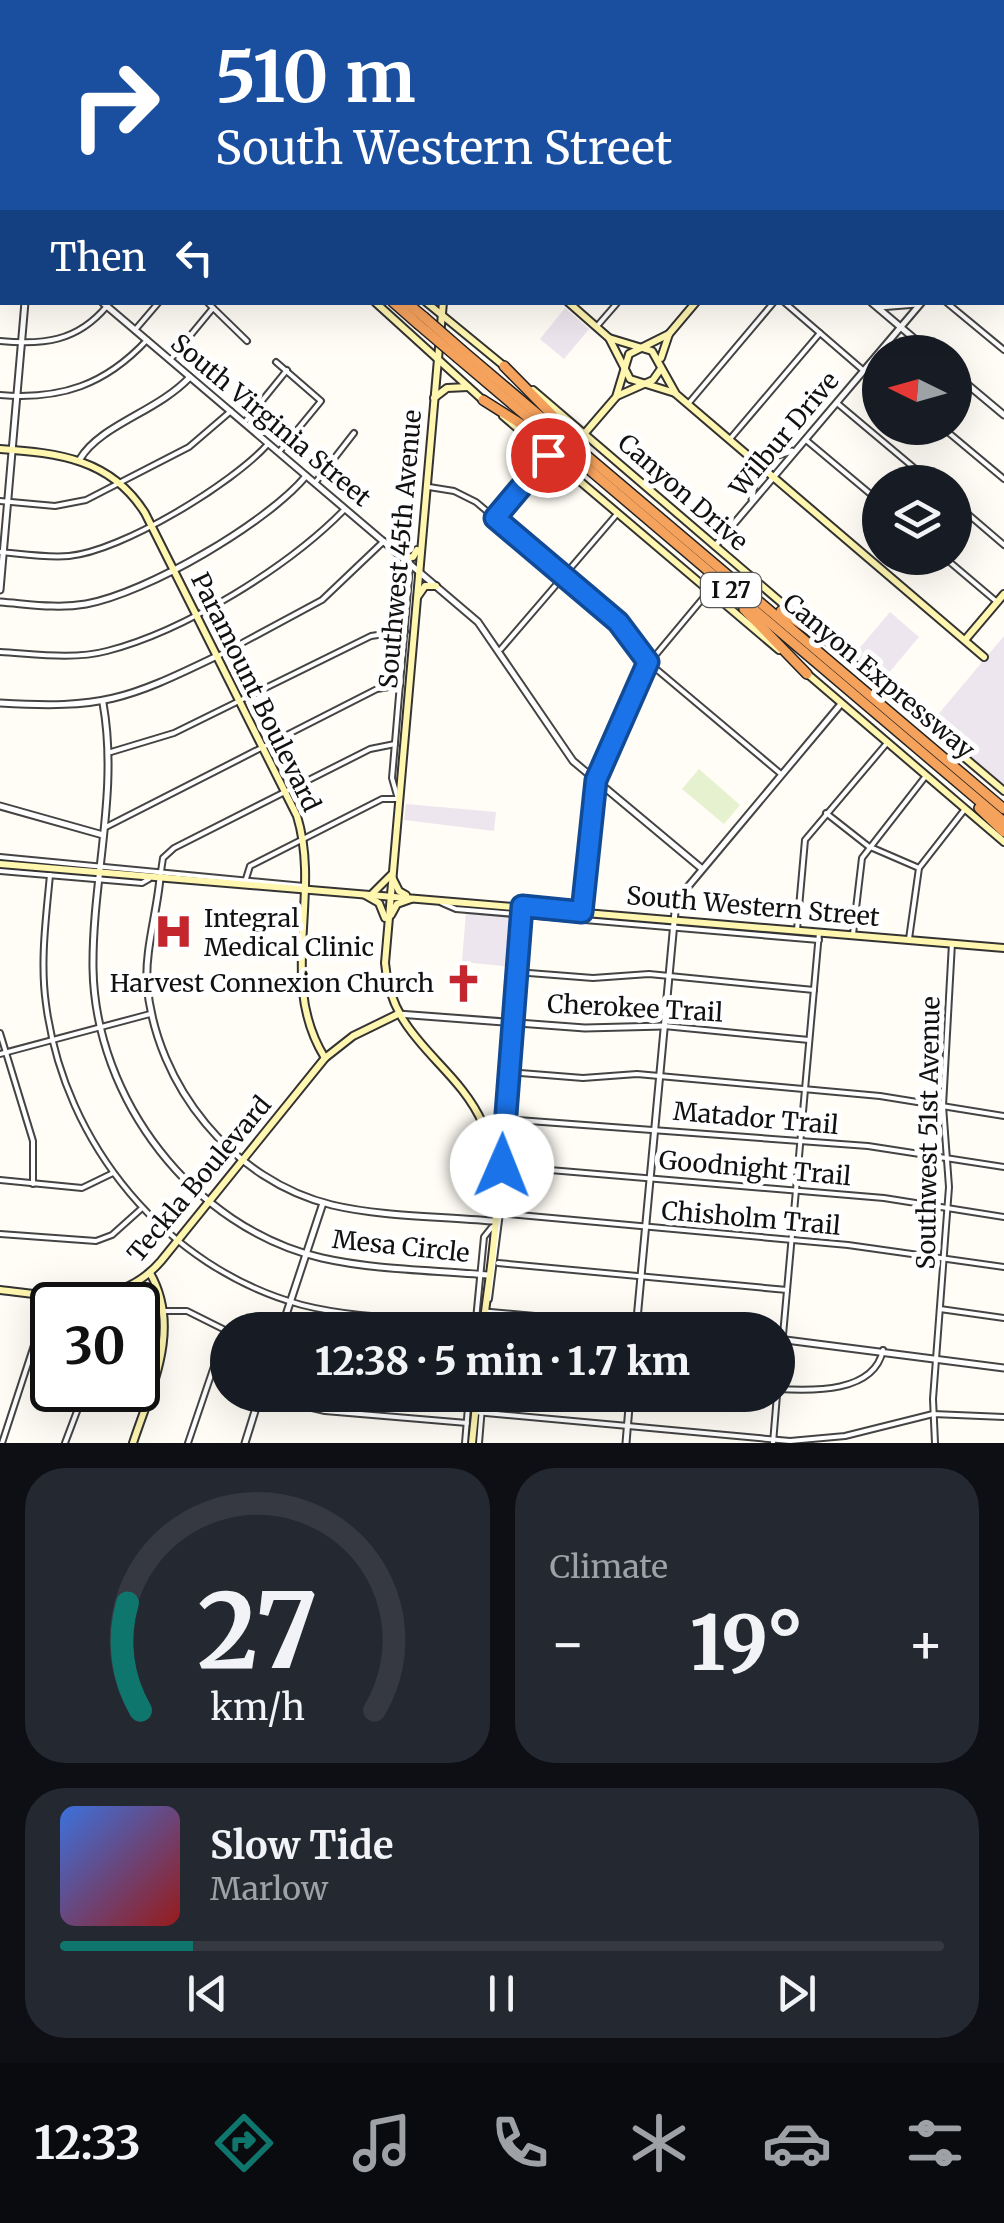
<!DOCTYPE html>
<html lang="en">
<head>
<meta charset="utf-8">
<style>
	:root { --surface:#171b24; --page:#242831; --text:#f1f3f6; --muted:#9ea1a6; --line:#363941; --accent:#0f766e }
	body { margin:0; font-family:Merriweather,serif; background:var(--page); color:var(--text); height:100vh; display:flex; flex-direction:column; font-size:38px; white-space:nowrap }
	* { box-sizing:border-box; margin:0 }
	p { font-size:32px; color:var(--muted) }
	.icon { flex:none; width:55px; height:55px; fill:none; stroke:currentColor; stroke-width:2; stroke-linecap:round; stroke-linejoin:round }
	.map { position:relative; height:1443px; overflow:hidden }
	.drawer { display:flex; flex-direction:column; gap:25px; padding:25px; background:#0d0f14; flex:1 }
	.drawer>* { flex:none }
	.banner { position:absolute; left:0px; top:0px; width:1005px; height:305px; box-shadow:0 10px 40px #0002; background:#1a4fa0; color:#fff; overflow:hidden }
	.needle { width:65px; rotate:275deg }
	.tools { position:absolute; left:862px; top:335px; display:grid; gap:20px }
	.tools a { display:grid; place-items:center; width:110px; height:110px; border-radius:50%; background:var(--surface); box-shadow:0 10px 40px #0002; font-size:50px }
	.speed { position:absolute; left:30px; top:1282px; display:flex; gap:20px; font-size:50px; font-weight:700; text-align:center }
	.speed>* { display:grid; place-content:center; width:130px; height:130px; border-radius:50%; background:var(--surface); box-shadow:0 10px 40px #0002; line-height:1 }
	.speed .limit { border:5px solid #111; border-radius:15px; background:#fff; color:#111 }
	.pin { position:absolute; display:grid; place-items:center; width:85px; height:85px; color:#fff; margin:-42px; border:5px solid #fff; border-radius:50%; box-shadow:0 2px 10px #0007 }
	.me { position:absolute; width:110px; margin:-55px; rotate:1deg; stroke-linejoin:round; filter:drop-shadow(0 0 8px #0008) }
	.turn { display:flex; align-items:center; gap:35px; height:210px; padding:0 50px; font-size:45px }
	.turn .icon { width:130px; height:130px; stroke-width:2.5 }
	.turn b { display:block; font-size:70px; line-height:85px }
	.then { display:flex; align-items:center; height:95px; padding:0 50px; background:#0003; gap:20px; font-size:38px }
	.big { font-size:75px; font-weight:800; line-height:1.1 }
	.drawer .card { flex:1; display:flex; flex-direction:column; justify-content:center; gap:15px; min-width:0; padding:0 35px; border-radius:40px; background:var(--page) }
	.drawer .dial { align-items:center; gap:0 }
	.dial svg { height:260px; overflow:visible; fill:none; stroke:var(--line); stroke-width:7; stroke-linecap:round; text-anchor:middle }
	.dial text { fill:var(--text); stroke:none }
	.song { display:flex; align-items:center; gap:30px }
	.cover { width:120px; height:120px; border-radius:15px; background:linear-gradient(135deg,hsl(220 70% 55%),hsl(0 70% 35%)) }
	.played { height:10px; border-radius:5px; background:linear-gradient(90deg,var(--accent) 15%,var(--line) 15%) }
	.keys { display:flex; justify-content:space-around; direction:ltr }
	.heat { display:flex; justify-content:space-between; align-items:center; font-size:55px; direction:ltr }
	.drawer .tiles { flex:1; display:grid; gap:25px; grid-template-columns:1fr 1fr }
	.card:last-child { grid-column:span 2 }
	.trip { position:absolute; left:210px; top:1312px; width:585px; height:100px; border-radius:50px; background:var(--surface); box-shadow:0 10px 40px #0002; font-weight:800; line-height:100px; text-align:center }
	.tabs { display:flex; height:160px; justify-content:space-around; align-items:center; background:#090b0e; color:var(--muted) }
	.tabs .icon { width:70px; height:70px }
	.tabs .active { color:var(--accent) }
	.tabs b { font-size:45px; color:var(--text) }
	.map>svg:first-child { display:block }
	.industrial { fill:#eee6ef }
	.pitch { fill:#e6f2cf }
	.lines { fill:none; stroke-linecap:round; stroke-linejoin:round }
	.minor-casing { stroke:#444; stroke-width:8 }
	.tertiary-casing { stroke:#444; stroke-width:9 }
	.secondary-casing { stroke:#333; stroke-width:10 }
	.motorway-casing { stroke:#222; stroke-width:12 }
	.minor { stroke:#fff; stroke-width:4 }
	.tertiary { stroke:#fff; stroke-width:5 }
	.secondary { stroke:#fff6b0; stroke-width:6 }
	.motorway { stroke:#f5a25d; stroke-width:9 }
	.motorway-bridge-casing { stroke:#222; stroke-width:12; stroke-linecap:butt }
	.motorway-bridge { stroke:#f5a25d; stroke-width:9 }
	.route-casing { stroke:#114b97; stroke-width:25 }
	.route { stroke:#1a73e8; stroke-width:18 }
	.labels { text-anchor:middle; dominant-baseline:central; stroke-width:10; stroke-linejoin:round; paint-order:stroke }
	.shield { fill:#fff; stroke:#585858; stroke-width:2.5 }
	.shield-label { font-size:22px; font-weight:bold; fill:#111 }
	.street-label { font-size:25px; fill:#111; stroke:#fff }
	.poi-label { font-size:25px; fill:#111; stroke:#fff; text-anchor:start }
</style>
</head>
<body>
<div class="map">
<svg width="1004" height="1443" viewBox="0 0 1004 1443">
	<rect width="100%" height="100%" fill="#fffdf5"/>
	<g class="industrial">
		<path d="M565,308L589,329L564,359L540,339Z"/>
		<path d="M890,612L919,637L881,682L852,657Z"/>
		<path d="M1004,636V786L930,724Z"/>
		<path d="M406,804L496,812L494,831L404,820Z"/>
		<path d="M466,912L515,917L512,967L462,962Z"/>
	</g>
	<path class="pitch" d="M699,769L740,805L724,824L682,789Z"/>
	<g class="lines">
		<defs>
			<g id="minor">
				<path d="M611,0L639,2"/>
				<path d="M766,0L772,2"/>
				<path d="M353,2V1"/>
				<path d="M727,2L728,0"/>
				<path d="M1002,6L1004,7"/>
				<path d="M1002,116H1004"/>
				<path d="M1002,133H1004"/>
				<path d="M0,160H2"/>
				<path d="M1002,187H1004"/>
				<path d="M1002,219L1004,220"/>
				<path d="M1002,285L1004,286"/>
				<path d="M0,289H2"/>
				<path d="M207,302L247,341"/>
				<path d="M784,302L864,371"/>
				<path d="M946,302L1004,350"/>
				<path d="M598,325L618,302"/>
				<path d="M135,330L159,302"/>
				<path d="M0,341C43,345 77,342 107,306"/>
				<path d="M170,360L213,308"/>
				<path d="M276,362L321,401L279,452"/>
				<path d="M869,365L880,375"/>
				<path d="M0,395C61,400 105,385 147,340"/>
				<path d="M837,403L931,482"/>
				<path d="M688,404L774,302"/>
				<path d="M244,423L287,370"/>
				<path d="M943,428L1004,479"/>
				<path d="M730,439L820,333"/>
				<path d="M806,440L880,502"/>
				<path d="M315,483L354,433"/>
				<path d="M429,487L454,491L476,502L618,622L649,663L781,774"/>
				<path d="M0,501L55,506L86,500L189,447L231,411"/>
				<path d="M955,503L1004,545"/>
				<path d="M497,516L548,455"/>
				<path d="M0,552C22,554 47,558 69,556C122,551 232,484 268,444"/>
				<path d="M945,558L997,602"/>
				<path d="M501,649L617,514"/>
				<path d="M0,652C35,654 73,660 107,651C185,631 288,567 344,510"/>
				<path d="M218,656L322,600L384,541"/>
				<path d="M111,752L174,733L371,636L405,631"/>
				<path d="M826,813L868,846L919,868"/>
				<path d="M104,828L377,689L400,685"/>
				<path d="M0,857L304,886"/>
				<path d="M0,871L142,883L149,879"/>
				<path d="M50,875C46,918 40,962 46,1004C64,1144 166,1268 302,1305C357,1319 420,1318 476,1324"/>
				<path d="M160,878L163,858L174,848L370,749L395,744"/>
				<path d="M244,885L250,866L382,799H398L392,778L410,566"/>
				<path d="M442,903L456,909L819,940"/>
				<path d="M582,912L596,780L649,663L709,591"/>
				<path d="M797,930L805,840L887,743"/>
				<path d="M853,934L862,858L925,777"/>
				<path d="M909,939L919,868L965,809"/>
				<path d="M516,972L593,978L649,974L814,990"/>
				<path d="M664,1026L809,1040"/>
				<path d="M0,1033L33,1141V1184"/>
				<path d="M0,1054L150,1014"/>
				<path d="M507,1072L583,1078L637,1074L880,1096L1004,1116"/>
				<path d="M503,1119L868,1146L1004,1167"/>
				<path d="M502,1166L884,1198L1004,1217"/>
				<path d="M0,1180L82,1188L113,1173"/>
				<path d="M497,1213L848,1245L1004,1267"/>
				<path d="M0,1234L96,1241L112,1235L141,1209"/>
				<path d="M498,1263L787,1290"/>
				<path d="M489,1299L502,1197L501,1130L522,906"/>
				<path d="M940,1309L1004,1318"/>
				<path d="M164,1311H187L225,1330"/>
				<path d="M475,1330L484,1237L492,1227"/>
				<path d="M778,1389C813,1391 874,1393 883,1350"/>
				<path d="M778,1391L819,933"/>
				<path d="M260,1396L325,1411L467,1423"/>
				<path d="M475,1412L790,1441L845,1436L933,1414L1004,1417"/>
				<path d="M2,1443L37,1336L42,1294"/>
				<path d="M65,1443L85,1390"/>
				<path d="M188,1443L226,1331"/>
				<path d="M465,1443L469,1395"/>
				<path d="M479,1443L483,1395"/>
				<path d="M773,1443L777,1395"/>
				<path d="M935,1443L933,1399L949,1187L943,1106L952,943"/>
			</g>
			<g id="tertiary">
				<path d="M877,0L882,2"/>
				<path d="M231,2V0"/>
				<path d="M602,2L603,0"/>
				<path d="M996,2L998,0"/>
				<path d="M1002,208L1004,206"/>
				<path d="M0,237H2"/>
				<path d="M102,302L478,622L573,761L701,868"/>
				<path d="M871,302L930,352"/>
				<path d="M879,307L917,304"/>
				<path d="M955,374L1004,415"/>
				<path d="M750,455L768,458L792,451"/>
				<path d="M748,457L755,476L752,499"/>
				<path d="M80,459C100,425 157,412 190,377"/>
				<path d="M715,546L922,302"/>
				<path d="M0,590L25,302"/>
				<path d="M0,602C28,604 57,609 86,604C147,593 267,523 306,476"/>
				<path d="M0,703C102,709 126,700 217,656"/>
				<path d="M103,703C119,792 92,879 93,968C95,1099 193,1228 322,1258C375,1270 433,1270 488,1275"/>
				<path d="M0,806L103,835"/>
				<path d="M160,878C157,913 145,949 147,984C156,1086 233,1181 332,1205C383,1217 440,1216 492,1221"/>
				<path d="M398,1014L585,1028L664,1026"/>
				<path d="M485,1312L682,1330"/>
				<path d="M281,1330L323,1203"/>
				<path d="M636,1330L676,901L841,704"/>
				<path d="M778,1339L1004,1368"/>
				<path d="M245,1443L260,1395"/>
				<path d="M626,1443L630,1395"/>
			</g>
			<g id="secondary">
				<path d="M63,0L65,2"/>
				<path d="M107,0L109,2"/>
				<path d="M467,2V0"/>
				<path d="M840,2L842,0"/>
				<path d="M0,30H2"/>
				<path d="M1002,124H1004"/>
				<path d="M375,302L485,402"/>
				<path d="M426,302L504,366"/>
				<path d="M443,302L385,963C391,1041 455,1061 483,1124C510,1184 489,1266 483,1330"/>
				<path d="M568,302L609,338L630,379L675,393"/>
				<path d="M609,338L652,351L676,394L984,657"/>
				<path d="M661,358L669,334L696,302"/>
				<path d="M533,390L804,622"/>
				<path d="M617,396L653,380L660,370"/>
				<path d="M434,398L447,388L468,387"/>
				<path d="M503,416L779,650"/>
				<path d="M585,433L616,397L629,354L669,334"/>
				<path d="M0,449C59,453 111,459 145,513L297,816C322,897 277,981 325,1058"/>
				<path d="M404,558L413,557L417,550"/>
				<path d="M418,596L425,586H436"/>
				<path d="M822,637L1004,791"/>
				<path d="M965,640L1004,594"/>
				<path d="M804,671L1004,842"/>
				<path d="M0,864L1004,948"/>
				<path d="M373,893L391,875L399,891L406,895"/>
				<path d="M365,895L379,903L385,918"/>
				<path d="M391,915L397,904L411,899"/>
				<path d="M0,1290C58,1296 118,1311 161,1261L325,1058L353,1036L398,1014"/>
				<path d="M133,1443C151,1388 182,1329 150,1273"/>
				<path d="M472,1443L477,1395"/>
			</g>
			<g id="motorway">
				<path d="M77,0L79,2"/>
				<path d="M87,0L89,2"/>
				<path d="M393,302L418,324"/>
				<path d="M406,302L424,317"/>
				<path d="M463,351L1004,809"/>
				<path d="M458,358L1004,822"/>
				<path d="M504,366L568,431"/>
				<path d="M483,400L540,436"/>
				<path d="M744,609L807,674"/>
				<path d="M781,611L824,639"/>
				<path d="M979,808L1004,832"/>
			</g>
		</defs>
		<use href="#minor" class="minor-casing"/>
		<use href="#tertiary" class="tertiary-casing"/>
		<use href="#secondary" class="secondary-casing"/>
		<use href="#motorway" class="motorway-casing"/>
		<use href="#minor" class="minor"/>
		<use href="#tertiary" class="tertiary"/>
		<use href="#secondary" class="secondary"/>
		<use href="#motorway" class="motorway"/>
		<defs>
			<g id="motorway-bridge">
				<path d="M424,317L463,351"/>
				<path d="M418,324L458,358"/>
			</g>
		</defs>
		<use href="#motorway-bridge" class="motorway-bridge-casing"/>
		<use href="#motorway-bridge" class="motorway-bridge"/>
	</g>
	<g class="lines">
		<defs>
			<path id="route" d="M502,1166L522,906L582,912L596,780L648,662L618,622L495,518L548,455"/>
		</defs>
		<use href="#route" class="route-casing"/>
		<use href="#route" class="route"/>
	</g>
	<defs>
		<symbol id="hospital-bare" viewBox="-9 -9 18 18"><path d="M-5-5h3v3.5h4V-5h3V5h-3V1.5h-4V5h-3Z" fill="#c4262e" stroke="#fff" stroke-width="2.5" paint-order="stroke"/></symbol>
		<symbol id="church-bare" viewBox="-9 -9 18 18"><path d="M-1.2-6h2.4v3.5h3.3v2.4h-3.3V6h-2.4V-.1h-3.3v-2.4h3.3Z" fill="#c4262e" stroke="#fff" stroke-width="2.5" paint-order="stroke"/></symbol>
	</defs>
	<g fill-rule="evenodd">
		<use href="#hospital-bare" x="146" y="904" width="55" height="55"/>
		<use href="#church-bare" x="436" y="956" width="55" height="55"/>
	</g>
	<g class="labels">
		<rect class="shield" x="701" y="573" width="60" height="34" rx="8"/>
		<g class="shield-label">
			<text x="731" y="590">I 27</text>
		</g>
		<g class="street-label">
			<text transform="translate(271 420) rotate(40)">South Virginia Street</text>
			<text transform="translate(784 434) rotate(-50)">Wilbur Drive</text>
			<text transform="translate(683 492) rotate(41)">Canyon Drive</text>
			<text transform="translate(400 549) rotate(-85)">Southwest 45th Avenue</text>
			<text transform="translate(879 676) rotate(40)">Canyon Expressway</text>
			<text transform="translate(256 692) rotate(64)">Paramount Boulevard</text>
			<text transform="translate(753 906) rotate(5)">South Western Street</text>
			<text transform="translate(635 1008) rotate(3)">Cherokee Trail</text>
			<text transform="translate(756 1118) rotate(5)">Matador Trail</text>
			<text transform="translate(928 1133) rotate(-89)">Southwest 51st Avenue</text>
			<text transform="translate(755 1168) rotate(5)">Goodnight Trail</text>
			<text transform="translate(199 1179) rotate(-50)">Teckla Boulevard</text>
			<text transform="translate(751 1218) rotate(5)">Chisholm Trail</text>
			<text transform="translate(401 1246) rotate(6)">Mesa Circle</text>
		</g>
		<g class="poi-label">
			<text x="204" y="918">Integral<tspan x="204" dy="29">Medical Clinic</tspan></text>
			<text x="434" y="983" text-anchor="end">Harvest Connexion Church</text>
		</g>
	</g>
</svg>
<div class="tools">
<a><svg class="needle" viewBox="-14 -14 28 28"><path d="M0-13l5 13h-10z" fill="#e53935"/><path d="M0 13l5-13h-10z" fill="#9ea1a6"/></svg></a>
<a><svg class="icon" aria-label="layers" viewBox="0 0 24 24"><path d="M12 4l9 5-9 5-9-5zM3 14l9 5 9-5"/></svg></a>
</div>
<div class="speed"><div class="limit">30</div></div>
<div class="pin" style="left:548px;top:455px;background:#d93025"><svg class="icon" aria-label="arrive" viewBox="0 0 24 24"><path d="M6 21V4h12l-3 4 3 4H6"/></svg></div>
<svg class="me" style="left:502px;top:1166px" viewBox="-20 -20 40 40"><circle r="19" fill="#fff"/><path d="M0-13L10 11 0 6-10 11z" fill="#1a73e8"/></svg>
<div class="trip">12:38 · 5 min · 1.7 km</div>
<div class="banner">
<div class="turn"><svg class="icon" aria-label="right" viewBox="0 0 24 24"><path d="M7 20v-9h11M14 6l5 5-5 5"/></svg><div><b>510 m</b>South Western Street</div></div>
<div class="then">Then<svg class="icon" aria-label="left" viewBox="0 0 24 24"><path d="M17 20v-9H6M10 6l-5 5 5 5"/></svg></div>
</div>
</div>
<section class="drawer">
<div class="tiles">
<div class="card dial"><svg viewBox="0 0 100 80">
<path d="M14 69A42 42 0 1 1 86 69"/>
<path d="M14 69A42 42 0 0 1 10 36" stroke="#0f766e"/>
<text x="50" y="56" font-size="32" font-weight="700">27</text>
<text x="50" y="72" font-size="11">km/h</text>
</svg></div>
<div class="card"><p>Climate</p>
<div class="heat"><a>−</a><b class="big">19°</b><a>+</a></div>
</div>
<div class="card">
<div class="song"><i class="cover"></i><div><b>Slow Tide</b><p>Marlow</p></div></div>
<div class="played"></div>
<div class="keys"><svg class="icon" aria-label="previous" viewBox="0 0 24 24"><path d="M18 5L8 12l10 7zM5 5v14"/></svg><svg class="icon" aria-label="pause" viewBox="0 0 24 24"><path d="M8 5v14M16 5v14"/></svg><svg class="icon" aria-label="next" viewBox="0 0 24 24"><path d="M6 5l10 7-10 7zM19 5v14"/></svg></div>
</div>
</div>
</section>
<nav class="tabs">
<b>12:33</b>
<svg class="icon active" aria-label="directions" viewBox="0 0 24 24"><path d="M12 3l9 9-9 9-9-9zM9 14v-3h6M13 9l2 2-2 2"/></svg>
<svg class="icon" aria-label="music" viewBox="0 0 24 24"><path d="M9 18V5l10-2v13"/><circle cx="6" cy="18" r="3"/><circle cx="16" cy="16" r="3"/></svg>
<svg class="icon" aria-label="phone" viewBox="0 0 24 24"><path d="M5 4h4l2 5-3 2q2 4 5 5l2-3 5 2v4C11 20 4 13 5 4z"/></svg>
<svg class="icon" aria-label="climate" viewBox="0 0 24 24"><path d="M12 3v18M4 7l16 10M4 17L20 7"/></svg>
<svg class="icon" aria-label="car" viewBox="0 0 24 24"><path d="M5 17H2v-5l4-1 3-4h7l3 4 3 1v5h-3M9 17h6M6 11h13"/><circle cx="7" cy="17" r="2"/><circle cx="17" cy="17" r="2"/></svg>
<svg class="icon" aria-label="filters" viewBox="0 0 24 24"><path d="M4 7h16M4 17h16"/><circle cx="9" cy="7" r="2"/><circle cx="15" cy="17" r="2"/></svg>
</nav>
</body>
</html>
